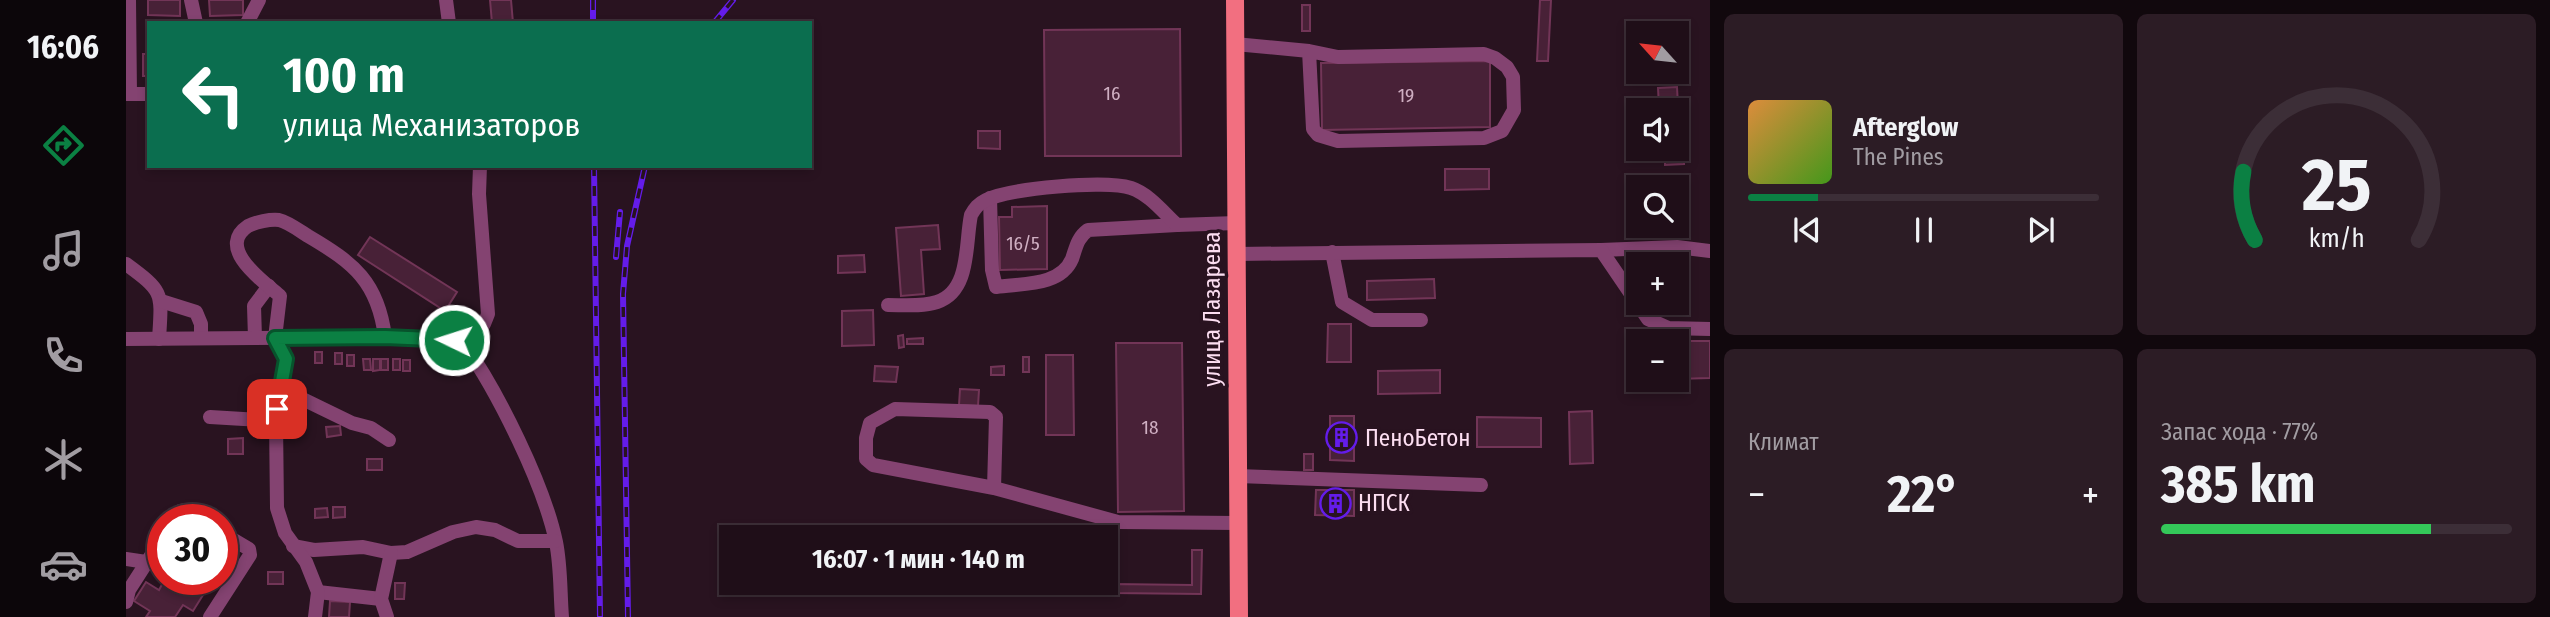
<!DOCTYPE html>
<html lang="ru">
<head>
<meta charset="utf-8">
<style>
	:root { --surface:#1f0e18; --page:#2c1c25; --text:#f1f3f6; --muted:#a19ca2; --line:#3c2e37; --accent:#0b8043 }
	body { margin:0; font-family:"Fira Sans Condensed",sans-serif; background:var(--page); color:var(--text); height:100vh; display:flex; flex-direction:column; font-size:26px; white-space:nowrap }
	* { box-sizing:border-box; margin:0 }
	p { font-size:23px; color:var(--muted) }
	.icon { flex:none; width:38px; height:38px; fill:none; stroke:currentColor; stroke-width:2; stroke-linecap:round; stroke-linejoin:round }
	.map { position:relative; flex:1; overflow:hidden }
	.drawer { display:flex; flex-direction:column; gap:14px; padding:14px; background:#11080d; width:840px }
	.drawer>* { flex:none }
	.banner { position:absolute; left:21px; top:21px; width:665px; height:147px; border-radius:0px; box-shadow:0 4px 10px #0003,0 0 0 2px var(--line); background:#0b6e4f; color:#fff; overflow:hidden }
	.needle { width:46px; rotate:297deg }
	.tools { position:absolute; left:1500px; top:21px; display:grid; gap:14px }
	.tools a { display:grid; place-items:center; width:63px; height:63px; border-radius:0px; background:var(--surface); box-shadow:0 4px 10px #0003,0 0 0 2px var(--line); font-size:35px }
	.speed { position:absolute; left:21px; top:504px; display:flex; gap:14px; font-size:35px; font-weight:700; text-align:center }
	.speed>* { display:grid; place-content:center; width:91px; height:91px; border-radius:50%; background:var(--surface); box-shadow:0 4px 10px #0003,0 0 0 2px var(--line); line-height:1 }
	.speed .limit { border:10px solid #d22; background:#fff; color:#111 }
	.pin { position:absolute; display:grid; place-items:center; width:60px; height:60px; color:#fff; margin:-30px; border-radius:14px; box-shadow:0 4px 10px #0006 }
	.me { position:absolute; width:77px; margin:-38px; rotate:274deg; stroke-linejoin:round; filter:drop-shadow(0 0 5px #0008) }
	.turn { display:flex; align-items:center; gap:24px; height:147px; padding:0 21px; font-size:32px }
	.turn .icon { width:91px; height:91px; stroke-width:2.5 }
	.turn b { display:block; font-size:49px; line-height:60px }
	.big { font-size:52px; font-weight:700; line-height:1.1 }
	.drawer .card { flex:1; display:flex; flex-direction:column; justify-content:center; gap:10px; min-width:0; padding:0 24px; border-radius:10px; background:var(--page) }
	.drawer .dial { align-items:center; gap:0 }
	.dial svg { height:182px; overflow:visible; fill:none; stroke:var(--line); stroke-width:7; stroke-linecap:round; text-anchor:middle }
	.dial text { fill:var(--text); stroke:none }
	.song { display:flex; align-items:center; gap:21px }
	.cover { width:84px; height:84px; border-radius:10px; background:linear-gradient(135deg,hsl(30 70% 55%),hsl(100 70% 35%)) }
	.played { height:7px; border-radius:4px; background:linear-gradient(90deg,var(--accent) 20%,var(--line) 20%) }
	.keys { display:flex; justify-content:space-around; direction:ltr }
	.heat { display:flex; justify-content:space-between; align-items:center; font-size:38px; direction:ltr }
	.charge { height:10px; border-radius:5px; background:linear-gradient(90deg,#34c759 77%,var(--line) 0) }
	.drawer .tiles { flex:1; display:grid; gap:14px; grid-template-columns:repeat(2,1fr) }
	.trip { position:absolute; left:593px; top:525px; width:399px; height:70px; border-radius:0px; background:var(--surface); box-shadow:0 4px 10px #0003,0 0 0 2px var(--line); font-weight:700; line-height:70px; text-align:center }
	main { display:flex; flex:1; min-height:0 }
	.menu { display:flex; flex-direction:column; width:126px; justify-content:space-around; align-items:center; background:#0c060a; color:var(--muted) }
	.menu .icon { width:49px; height:49px }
	.menu .on { color:var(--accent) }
	.menu b { font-size:32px; color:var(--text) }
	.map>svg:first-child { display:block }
	.building { fill:#482137; stroke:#723557; stroke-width:2 }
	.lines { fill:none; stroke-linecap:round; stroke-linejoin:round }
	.minor { stroke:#844371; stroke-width:14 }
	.major { stroke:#f26f80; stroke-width:18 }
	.rail-casing { stroke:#641cea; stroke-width:6 }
	.rail { stroke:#291320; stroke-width:3.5; stroke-dasharray:10; stroke-linecap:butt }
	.route-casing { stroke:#07532c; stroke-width:18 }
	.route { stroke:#0b8043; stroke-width:12 }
	.labels { text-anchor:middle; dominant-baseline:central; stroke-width:7; stroke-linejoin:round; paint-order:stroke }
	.number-label { font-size:19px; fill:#cfafc2 }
	.street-label { font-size:23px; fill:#fcdef1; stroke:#291320 }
	.poi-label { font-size:23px; fill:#fcdef1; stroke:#291320; text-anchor:start }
</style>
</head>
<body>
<main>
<nav class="menu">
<b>16:06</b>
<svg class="icon on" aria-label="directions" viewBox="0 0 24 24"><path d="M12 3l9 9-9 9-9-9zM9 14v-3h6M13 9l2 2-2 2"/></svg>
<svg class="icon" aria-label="music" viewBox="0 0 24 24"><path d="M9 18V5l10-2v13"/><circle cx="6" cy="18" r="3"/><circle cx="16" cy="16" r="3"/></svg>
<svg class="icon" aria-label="phone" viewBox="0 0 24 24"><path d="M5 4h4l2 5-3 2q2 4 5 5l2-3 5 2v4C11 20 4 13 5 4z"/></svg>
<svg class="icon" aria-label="climate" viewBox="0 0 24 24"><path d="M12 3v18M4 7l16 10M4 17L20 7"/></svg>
<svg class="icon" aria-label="car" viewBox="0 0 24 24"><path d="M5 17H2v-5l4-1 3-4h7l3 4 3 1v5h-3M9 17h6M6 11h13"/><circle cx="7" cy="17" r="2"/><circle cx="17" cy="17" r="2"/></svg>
</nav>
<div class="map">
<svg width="1584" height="617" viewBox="0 0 1584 617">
	<rect width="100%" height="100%" fill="#291320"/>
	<g class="building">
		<path d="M22,0H54V16L22,15Z"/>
		<path d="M83,0H117V15L84,16Z"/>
		<path d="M364,0H385L387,23H366Z"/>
		<path d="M1414,0H1425L1422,61H1411Z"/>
		<rect x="1176" y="5" width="8" height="26"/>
		<path d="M1054,29L1055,156H919L918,30Z"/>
		<rect x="17" y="54" width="6" height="22"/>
		<path d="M1364,61V127L1196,130L1195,63Z"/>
		<path d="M1551,87L1552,106L1533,107L1532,88Z"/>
		<path d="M852,131H874V149L852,148Z"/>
		<path d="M1558,145V164L1539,165V149Z"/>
		<path d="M1319,169H1363V189L1319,190Z"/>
		<path d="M921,206V269L874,270L873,217H886V207Z"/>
		<path d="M812,225L814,249L795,250L798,294L775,296L770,228Z"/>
		<path d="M244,237L331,292L319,311L232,255Z"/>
		<path d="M738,255L739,272L712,273V256Z"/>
		<path d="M1308,279L1309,298L1241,300V281Z"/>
		<path d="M747,310L748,345L716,346V311Z"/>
		<path d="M1202,324H1225V362H1201Z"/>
		<path d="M777,335L778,347L773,348L772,336Z"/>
		<path d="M797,338V344H781V339Z"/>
		<path d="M1542,341H1584V378L1550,379V341Z"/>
		<path d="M990,343H1056L1058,511L992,512Z"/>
		<rect x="189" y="352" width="7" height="11"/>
		<rect x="209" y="353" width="7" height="11"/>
		<rect x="304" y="353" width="12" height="11"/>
		<rect x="221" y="355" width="7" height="11"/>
		<path d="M920,355H947L948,435H920Z"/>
		<rect x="897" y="357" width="6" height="15"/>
		<path d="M237,359H244L245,370H238Z"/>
		<path d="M247,359H254V370L247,371Z"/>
		<rect x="255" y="359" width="7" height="11"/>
		<rect x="267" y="359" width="7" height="11"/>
		<rect x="277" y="360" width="7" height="11"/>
		<path d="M749,366L772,367L770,382L748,381Z"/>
		<path d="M878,366V375H865V367Z"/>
		<path d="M1314,370V393L1252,394V371Z"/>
		<path d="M834,389L853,390L852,406L833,405Z"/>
		<path d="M1466,411L1467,463L1444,464L1443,412Z"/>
		<path d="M1204,416H1228V461L1204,460Z"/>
		<path d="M1351,417L1415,418V447H1351Z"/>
		<path d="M214,426L215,435L201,437L200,427Z"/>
		<path d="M117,438V454H102V439Z"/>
		<rect x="1178" y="454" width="9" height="16"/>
		<rect x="241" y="459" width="15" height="11"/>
		<path d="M1190,490H1228V516L1189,515Z"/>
		<path d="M207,507H219V517L207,518Z"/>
		<path d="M201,508L202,517L189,518V509Z"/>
		<path d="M947,529V537H882V531Z"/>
		<rect x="836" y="530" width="31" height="7"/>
		<rect x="713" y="531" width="19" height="6"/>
		<path d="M96,539L110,548L98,568L96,567Z"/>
		<path d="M1066,550H1076L1075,594L987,593V584L1066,585Z"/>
		<rect x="142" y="572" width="15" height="12"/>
		<path d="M39,579H70L82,587L67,611L57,605L49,617H20L24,611L8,601L20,582L33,590Z"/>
		<path d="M269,583H279L278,599H269Z"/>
		<rect x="905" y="583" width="17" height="12"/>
		<rect x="825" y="591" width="22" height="5"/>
		<path d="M204,601L224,602L223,617H203Z"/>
	</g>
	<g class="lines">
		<g class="minor">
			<path d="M3,0L4,94"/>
			<path d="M65,0L70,23"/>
			<path d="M320,0L323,23"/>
			<path d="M121,23L133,0"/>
			<path d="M1109,44L1183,51L1212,57L1358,54L1369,58L1381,67L1387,77L1388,110L1376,131L1358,138L1212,141L1192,135L1187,129L1183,51"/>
			<path d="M0,94H23"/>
			<path d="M864,198L866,270L870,287C895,283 934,287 946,259C950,248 951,238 962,230L1051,225"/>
			<path d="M1475,250L1551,247L1584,251"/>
			<path d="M1206,252L1216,302L1246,320H1295"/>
			<path d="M1111,254L1475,250L1522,319L1542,328L1584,329"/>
			<path d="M0,264C38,292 36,292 33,339"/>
			<path d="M35,301L70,312L75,324V338"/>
			<path d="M762,305C777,305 796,307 811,302C845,291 839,243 845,215C849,208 852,204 860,200C884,188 979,180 1005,188C1023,194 1037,212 1051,225L1110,223"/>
			<path d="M129,338L128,306L143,286"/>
			<path d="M0,339L259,337L313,338L338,344"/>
			<path d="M338,344C372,392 418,485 430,542C435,567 434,592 436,617"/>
			<path d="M338,344L358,324L362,314L353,194L354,166"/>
			<path d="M156,389L226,423L245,428L263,440"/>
			<path d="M84,417L150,421"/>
			<path d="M1112,476L1355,485"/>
			<path d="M868,488L870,417L864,412L769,409L744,423L740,438V459L747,465L868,488L992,522L1112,523"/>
			<path d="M48,520L54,511L59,510L75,520"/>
			<path d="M167,546L188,550L237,547L265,553L281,552L327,532L350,527L369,530L392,541H429"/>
			<path d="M0,559L20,562"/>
			<path d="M192,592L255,599"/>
			<path d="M0,602L3,590L37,537"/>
			<path d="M84,617L124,555L123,549L96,533"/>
			<path d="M189,617L192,592L180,562L159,533L151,508L150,421L160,359L149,338L154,296C138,282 89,248 122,226C130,222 144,219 153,220C162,222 174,231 182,236C228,263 252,282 259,337"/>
			<path d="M261,617L255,599L265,553"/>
		</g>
		<path class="major" d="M1109,0L1113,617"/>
		<defs>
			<g id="rail">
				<path d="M467,0V23"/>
				<path d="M588,23L607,0"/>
				<path d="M468,166L474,617"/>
				<path d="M490,257L494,212"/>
				<path d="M502,617L497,294L501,246L519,166"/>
			</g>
		</defs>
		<use href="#rail" class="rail-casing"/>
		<use href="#rail" class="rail"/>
	</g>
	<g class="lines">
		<defs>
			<path id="route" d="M151,409L160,359L149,338L259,337L328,340"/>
		</defs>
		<use href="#route" class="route-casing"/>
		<use href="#route" class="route"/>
	</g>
	<defs>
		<symbol id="building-ring" viewBox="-11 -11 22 22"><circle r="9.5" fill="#291320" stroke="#641cea" stroke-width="1.5"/><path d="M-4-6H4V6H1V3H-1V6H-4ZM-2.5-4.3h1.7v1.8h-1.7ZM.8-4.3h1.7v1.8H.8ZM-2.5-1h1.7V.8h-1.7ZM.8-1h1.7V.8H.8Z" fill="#641cea"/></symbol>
	</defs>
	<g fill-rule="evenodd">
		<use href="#building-ring" x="1198" y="420" width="35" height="35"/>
		<use href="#building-ring" x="1192" y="486" width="35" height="35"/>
	</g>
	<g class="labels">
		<g class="number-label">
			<text x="986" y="93">16</text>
			<text x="1280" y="95">19</text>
			<text x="897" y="243">16/5</text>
			<text x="1024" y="427">18</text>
		</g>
		<g class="street-label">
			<text transform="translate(1086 309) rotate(-90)">улица Лазарева</text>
		</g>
		<g class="poi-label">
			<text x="1239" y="438">ПеноБетон</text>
			<text x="1232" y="503">НПСК</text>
		</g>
	</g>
</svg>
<div class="tools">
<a><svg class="needle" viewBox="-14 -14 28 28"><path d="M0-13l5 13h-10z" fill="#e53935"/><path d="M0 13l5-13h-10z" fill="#a19ca2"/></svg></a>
<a><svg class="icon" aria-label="sound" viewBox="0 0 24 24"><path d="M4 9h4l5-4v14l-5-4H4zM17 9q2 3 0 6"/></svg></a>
<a><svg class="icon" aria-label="search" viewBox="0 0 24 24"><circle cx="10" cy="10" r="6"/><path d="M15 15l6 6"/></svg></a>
<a>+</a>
<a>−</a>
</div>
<div class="speed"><div class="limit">30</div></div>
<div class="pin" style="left:151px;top:409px;background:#d93025"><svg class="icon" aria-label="arrive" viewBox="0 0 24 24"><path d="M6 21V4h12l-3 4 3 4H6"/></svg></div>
<svg class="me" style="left:328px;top:340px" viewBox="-20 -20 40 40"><circle r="17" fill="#0b8043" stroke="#fff" stroke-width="3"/><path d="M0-11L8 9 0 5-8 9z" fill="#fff"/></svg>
<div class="trip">16:07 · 1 мин · 140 m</div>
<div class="banner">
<div class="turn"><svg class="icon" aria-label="left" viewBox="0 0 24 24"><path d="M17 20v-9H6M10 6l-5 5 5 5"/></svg><div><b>100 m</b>улица Механизаторов</div></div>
</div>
</div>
<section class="drawer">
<div class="tiles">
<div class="card">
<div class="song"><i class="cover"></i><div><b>Afterglow</b><p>The Pines</p></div></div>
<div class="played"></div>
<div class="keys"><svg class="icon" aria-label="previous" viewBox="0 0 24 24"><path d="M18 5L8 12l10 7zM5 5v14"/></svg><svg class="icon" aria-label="pause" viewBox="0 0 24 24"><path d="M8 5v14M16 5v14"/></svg><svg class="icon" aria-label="next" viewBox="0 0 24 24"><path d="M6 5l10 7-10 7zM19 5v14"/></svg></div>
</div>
<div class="card dial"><svg viewBox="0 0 100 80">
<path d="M14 69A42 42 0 1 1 86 69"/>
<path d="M14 69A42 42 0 0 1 9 39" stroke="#0b8043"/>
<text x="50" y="56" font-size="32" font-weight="700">25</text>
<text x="50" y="72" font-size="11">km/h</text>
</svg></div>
<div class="card"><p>Климат</p>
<div class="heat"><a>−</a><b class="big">22°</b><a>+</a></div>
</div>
<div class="card"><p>Запас хода · 77%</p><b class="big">385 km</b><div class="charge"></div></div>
</div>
</section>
</main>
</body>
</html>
